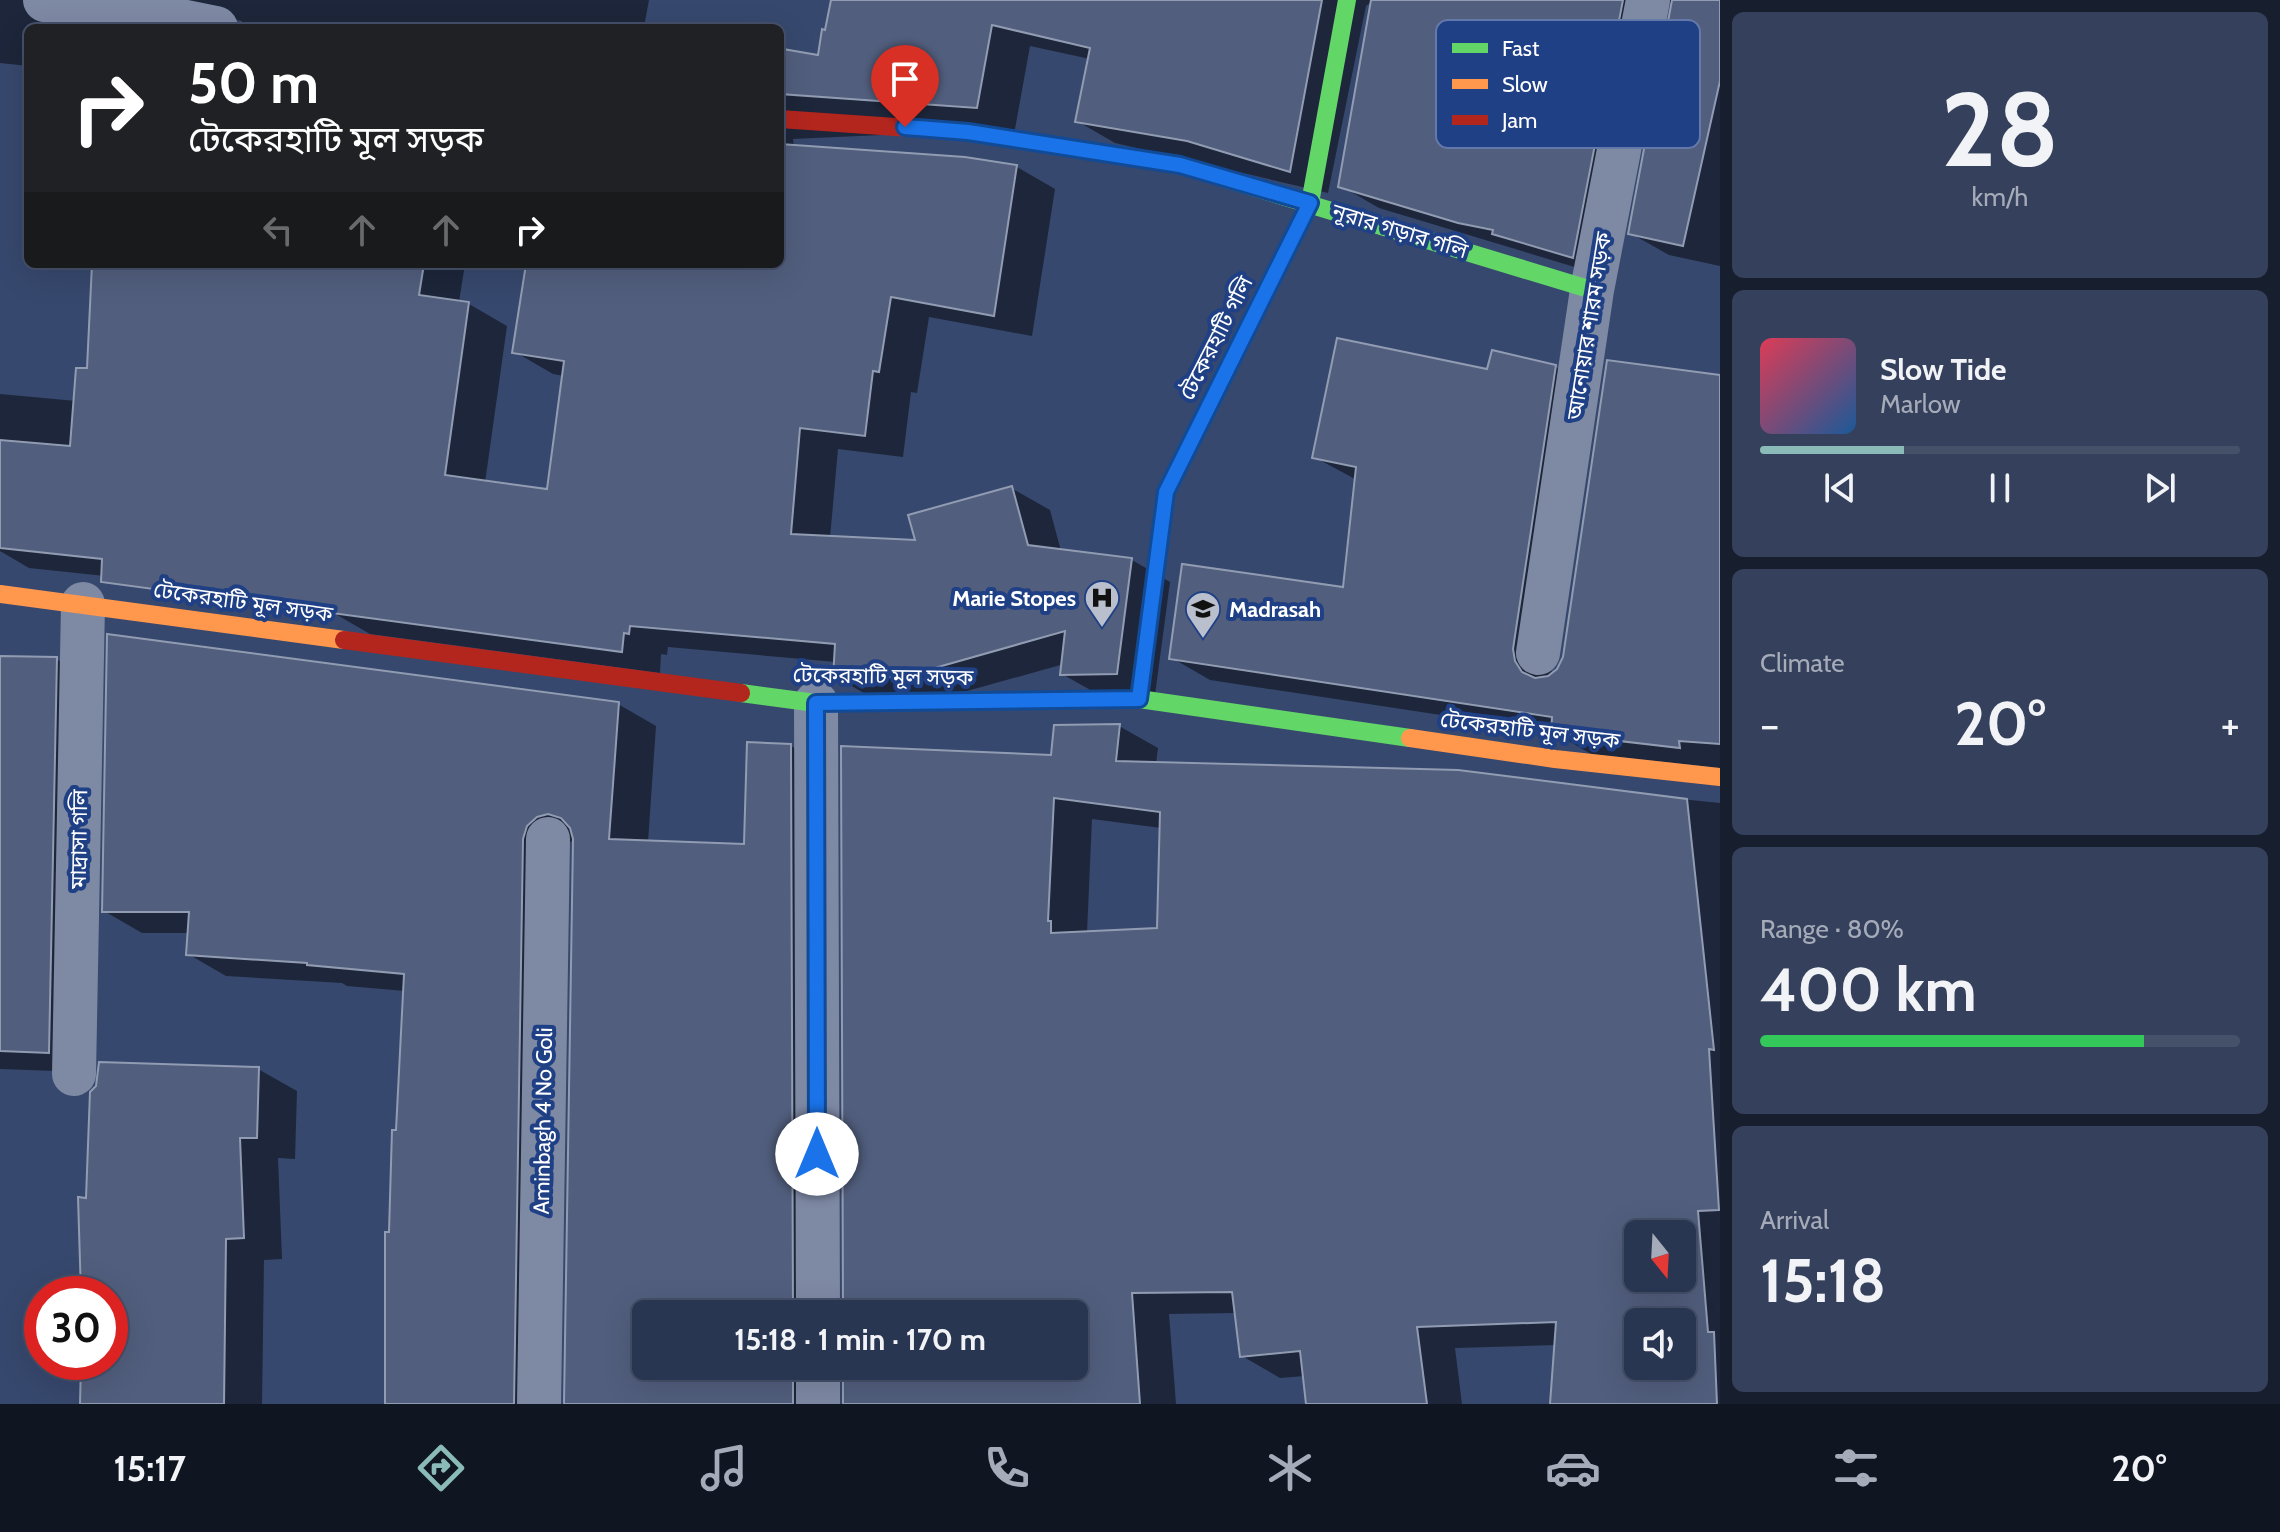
<!DOCTYPE html>
<html lang="en">
<head>
<meta charset="utf-8">
<style>
	:root { --surface:#293652; --page:#35415c; --text:#f1f3f6; --muted:#a5abb8; --line:#455069; --accent:#8bbbb9 }
	body { margin:0; font-family:Cabin,"Noto Sans Bengali",sans-serif; background:var(--page); color:var(--text); height:100vh; display:flex; flex-direction:column; font-size:30px; white-space:nowrap }
	* { box-sizing:border-box; margin:0 }
	p { font-size:26px; color:var(--muted) }
	.icon { flex:none; width:44px; height:44px; fill:none; stroke:currentColor; stroke-width:2; stroke-linecap:round; stroke-linejoin:round }
	.map { position:relative; flex:1; overflow:hidden }
	.side { display:flex; flex-direction:column; gap:12px; padding:12px; background:#171e2d; width:560px }
	.side>* { flex:none }
	.hud { position:absolute; left:24px; top:24px; width:760px; height:244px; border-radius:12px; box-shadow:0 8px 32px #0002,0 0 0 2px var(--line); background:#202124; color:#fff; overflow:hidden }
	.needle { width:52px; rotate:162deg }
	.buttons { position:absolute; left:1624px; top:1220px; display:grid; gap:16px }
	.buttons a { display:grid; place-items:center; width:72px; height:72px; border-radius:12px; background:var(--surface); box-shadow:0 8px 32px #0002,0 0 0 2px var(--line); font-size:40px }
	.speed { position:absolute; left:24px; top:1276px; display:flex; gap:16px; font-size:40px; font-weight:700; text-align:center }
	.speed>* { display:grid; place-content:center; width:104px; height:104px; border-radius:50%; background:var(--surface); box-shadow:0 8px 32px #0002,0 0 0 2px var(--line); line-height:1 }
	.speed .limit { border:12px solid #d22; background:#fff; color:#111 }
	.pin { position:absolute; display:grid; place-items:center; width:68px; height:68px; color:#fff; margin:-82px -34px; border-radius:50% 50% 50% 0; rotate:-45deg; box-shadow:0 0 8px #0007 }
	.pin .icon { rotate:45deg }
	.me { position:absolute; width:88px; margin:-44px; rotate:0deg; stroke-linejoin:round; filter:drop-shadow(0 0 6px #0008) }
	.turn { display:flex; align-items:center; gap:28px; height:168px; padding:0 32px; font-size:36px }
	.turn .icon { width:104px; height:104px; stroke-width:2.5 }
	.turn b { display:block; font-size:56px; line-height:68px }
	.lanes { display:flex; align-items:center; height:76px; padding:0 32px; background:#0003; justify-content:center; gap:40px; direction:ltr }
	.lanes .off { opacity:.35 }
	.big { font-size:60px; font-weight:700; line-height:1.1 }
	.side .card { flex:1; display:flex; flex-direction:column; justify-content:center; gap:12px; min-width:0; padding:0 28px; border-radius:12px; background:var(--page) }
	.side .dial { align-items:center; gap:0 }
	.dial b { font-size:104px; line-height:1 }
	.song { display:flex; align-items:center; gap:24px }
	.cover { width:96px; height:96px; border-radius:12px; background:linear-gradient(135deg,hsl(350 70% 55%),hsl(210 70% 35%)) }
	.played { height:8px; border-radius:4px; background:linear-gradient(90deg,var(--accent) 30%,var(--line) 30%) }
	.keys { display:flex; justify-content:space-around; direction:ltr }
	.heat { display:flex; justify-content:space-between; align-items:center; font-size:44px; direction:ltr }
	.charge { height:12px; border-radius:6px; background:linear-gradient(90deg,#34c759 80%,var(--line) 0) }
	.trip { position:absolute; left:632px; top:1300px; width:456px; height:80px; border-radius:12px; background:var(--surface); box-shadow:0 8px 32px #0002,0 0 0 2px var(--line); font-weight:700; line-height:80px; text-align:center }
	.tabs { display:flex; height:128px; justify-content:space-around; align-items:center; background:#101621; color:var(--muted) }
	.tabs .icon { width:56px; height:56px }
	.tabs .active { color:var(--accent) }
	.tabs b { font-size:36px; color:var(--text) }
	main { display:flex; flex:1; min-height:0 }
	.map>svg:first-child { display:block }
	.shadow { fill:#0007; fill-rule:evenodd }
	.building { fill:#515e7d; stroke:#919cb2; stroke-width:2; fill-rule:evenodd }
	.lines { fill:none; stroke-linecap:round; stroke-linejoin:round }
	.street { stroke:#7e89a4; stroke-width:44 }
	.fast { stroke:#63d668; stroke-width:18 }
	.slow { stroke:#ff974d; stroke-width:18 }
	.jam { stroke:#b3261e; stroke-width:18 }
	.route-casing { stroke:#114b97; stroke-width:20 }
	.route { stroke:#1a73e8; stroke-width:14 }
	.labels { text-anchor:middle; dominant-baseline:central; stroke-width:8; stroke-linejoin:round; paint-order:stroke }
	.street-label { font-size:22px; fill:#fff; stroke:#204085 }
	.poi-label { font-size:22px; font-weight:bold; fill:#fff; stroke:#204085; text-anchor:end }
	.key { fill:#204085; stroke:#6379aa; stroke-width:2 }
	.key-label { font-size:22px; fill:#fff }
</style>
</head>
<body>
<main>
<div class="map">
<svg width="1720" height="1404" viewBox="0 0 1720 1404">
	<rect width="100%" height="100%" fill="#37486e"/>
	<g class="shadow">
		<path d="M0,0H44L39,28H28V66L0,63Z"/>
		<path d="M127,0H649L644,27L650,28H242V21Z"/>
		<path d="M831,0H1720V266L1669,255L1630,233L1674,0L1668,5L1611,278L1379,208L1341,186L1373,1L1366,6L1328,193L1115,143L1077,121L1090,59L1030,46L1015,129L793,139L794,147L1017,167L1055,189L1032,336L929,317L917,393L911,392L903,457L838,449L830,538L918,543L1011,488L1050,510L1061,551L1132,560L1170,582L1155,695L1101,696L1062,674L1064,664L942,698L874,699L836,677V662L668,647L667,655L661,654L660,673L370,634L332,612V600L29,568L0,551V394L76,401L89,371L106,264H465L459,302L469,304L507,326L485,483L549,491L564,376L553,374L515,352L528,264H780V52L820,58Z"/>
		<path d="M1555,367L1593,389L1551,676L1560,669L1720,377V768L1591,754L1553,732L1210,680L1172,658L1345,590L1357,480L1314,457L1489,372Z"/>
		<path d="M0,658L56,659L91,679L83,1072L0,1069Z"/>
		<path d="M618,704L656,726L648,842L746,846L791,746L829,768L831,1314H646V1366H844L834,1376L831,1404H566L575,838L565,847L552,1404H387L390,1234L405,991L347,986L342,983L226,976L188,954L189,933H142L104,911Z"/>
		<path d="M1119,726L1158,748L1156,764L1552,786L1720,803V1404H1552L1556,1345L1455,1348L1462,1404H1308L1305,1376L1280,1378L1242,1356L1237,1313L1169,1314L1176,1404H845V1366H1074V1314H845L1053,757ZM1092,819L1161,828L1159,930L1087,933ZM1638,1234H1682V1278H1638ZM1638,1322H1682V1366H1638Z"/>
		<path d="M258,1069L297,1091L295,1159L278,1158L282,1259L264,1260L262,1404H82L83,1362H110V1294H83L88,1200Z"/>
	</g>
	<g class="building">
		<path d="M831,0H1322L1290,172L1187,141L1075,122L1090,48L992,25L977,108L780,94L783,49L818,55L822,29L825,30Z"/>
		<path d="M1371,0H1623L1573,258L1492,234L1493,230L1458,223L1338,187Z"/>
		<path d="M1672,0H1720V81L1683,246L1628,234Z"/>
		<path d="M780,144L965,157L1017,165L994,316L891,297L879,372L873,371L865,436L800,428L791,534L915,540L908,515L1012,486L1028,545L1132,558L1117,674L1060,675L1065,631L903,677L833,678L835,644L630,626L629,634L624,633L622,652L101,582L102,559L0,548V440L70,446L76,368H87L92,264H424L419,295L469,302L445,475L547,489L564,361L512,353L526,264H780Z"/>
		<path d="M1337,338L1487,369L1492,350L1556,365L1513,649L1515,661L1522,672L1535,678L1548,676L1557,669L1563,657L1607,360L1720,375V744L1679,741L1680,748L1551,733L1552,717L1169,659L1182,564L1343,587L1356,467L1312,458Z"/>
		<path d="M107,634L619,702L609,839L744,844L747,742L791,744L793,1314H646V1366H793V1404H564L573,839L570,828L561,818L548,814L537,817L527,826L523,839L514,1404H385V1232H389L392,1130H396L404,974L307,965V963L186,955L189,912H102Z"/>
		<path d="M0,656L57,657L49,1053L0,1051Z"/>
		<path d="M1120,724L1116,761L1458,770L1687,799L1714,1050L1709,1049L1719,1210L1698,1211L1708,1332H1714L1717,1404H1550L1556,1322L1417,1327L1427,1404H1306L1300,1351L1240,1357L1232,1292L1132,1293L1140,1404H843V1366H1074V1314H843L841,746L1051,755L1054,725ZM1054,798L1160,812L1157,928L1051,933V921H1048ZM1638,1234H1682V1278H1638ZM1638,1322H1682V1366H1638Z"/>
		<path d="M99,1062L259,1067L257,1138H240L244,1238L226,1239L224,1404H80L81,1362H110V1294H81L78,1197L86,1198L90,1092L96,1086Z"/>
	</g>
	<g class="lines">
		<g class="street">
			<path d="M45,0L106,6L216,28"/>
			<path d="M1538,653L1592,290L1648,0"/>
			<path d="M816,703L818,1314"/>
			<path d="M74,1074L83,604"/>
			<path d="M818,1366V1404"/>
			<path d="M539,1404L548,839"/>
		</g>
		<g class="fast">
			<path d="M1141,159L1180,165L1592,290"/>
			<path d="M1252,320L1310,203L1347,0"/>
			<path d="M741,693L816,703L1139,699L1410,738"/>
		</g>
		<g class="slow">
			<path d="M0,594L344,640"/>
			<path d="M1139,699L1166,492L1252,320"/>
			<path d="M1410,738L1555,759L1720,777"/>
		</g>
		<g class="jam">
			<path d="M780,119L968,132L1141,159"/>
			<path d="M344,640L741,693"/>
		</g>
	</g>
	<g class="lines">
		<defs>
			<path id="route" d="M817,1154L816,703L1139,699L1166,492L1310,203L1180,165L968,132L905,127"/>
		</defs>
		<use href="#route" class="route-casing"/>
		<use href="#route" class="route"/>
	</g>
	<defs>
		<symbol id="hospital-pin" viewBox="-11 -11 22 30"><path d="M0 17L-7.5 6A9.5 9.5 0 1 1 7.5 6Z" fill="#b9bfcc" stroke="#204085"/><path d="M-5-5h3v3.5h4V-5h3V5h-3V1.5h-4V5h-3Z" fill="#111"/></symbol>
		<symbol id="school-pin" viewBox="-11 -11 22 30"><path d="M0 17L-7.5 6A9.5 9.5 0 1 1 7.5 6Z" fill="#b9bfcc" stroke="#204085"/><path d="M0-5L7-2L0 1L-7-2ZM-4 1L0 2.5L4 1V4Q0 6-4 4Z" fill="#111"/></symbol>
	</defs>
	<g fill-rule="evenodd">
		<use href="#hospital-pin" x="1082" y="578" width="40" height="54"/>
		<use href="#school-pin" x="1183" y="589" width="40" height="54"/>
	</g>
	<g class="labels">
		<g class="street-label">
			<text transform="translate(1400 231) rotate(17)">নূরার গড়ার গলি</text>
			<text transform="translate(1589 326) rotate(-81)">আনোয়ার শারম সড়ক</text>
			<text transform="translate(1216 338) rotate(-63)">টেকেরহাটি গলি</text>
			<text transform="translate(243 602) rotate(8)">টেকেরহাটি মূল সড়ক</text>
			<text transform="translate(883 676) rotate(1)">টেকেরহাটি মূল সড়ক</text>
			<text transform="translate(1530 730) rotate(7)">টেকেরহাটি মূল সড়ক</text>
			<text transform="translate(79 839) rotate(-89)">মাদ্রাসা গলি</text>
			<text transform="translate(543 1121) rotate(-89)">Aminbagh 4 No Goli</text>
		</g>
		<g class="poi-label">
			<text x="1076" y="598">Marie Stopes</text>
			<text x="1229" y="609" text-anchor="start">Madrasah</text>
		</g>
	</g>
	<rect x="1436" y="20" width="264" height="128" rx="12" class="key"/>
	<rect x="1452" y="43" width="36" height="10" fill="#63d668"/>
	<rect x="1452" y="79" width="36" height="10" fill="#ff974d"/>
	<rect x="1452" y="115" width="36" height="10" fill="#b3261e"/>
	<g class="key-label">
		<text x="1502" y="56">Fast</text>
		<text x="1502" y="92">Slow</text>
		<text x="1502" y="128">Jam</text>
	</g>
</svg>
<div class="buttons">
<a><svg class="needle" viewBox="-14 -14 28 28"><path d="M0-13l5 13h-10z" fill="#e53935"/><path d="M0 13l5-13h-10z" fill="#a5abb8"/></svg></a>
<a><svg class="icon" aria-label="sound" viewBox="0 0 24 24"><path d="M4 9h4l5-4v14l-5-4H4zM17 9q2 3 0 6"/></svg></a>
</div>
<div class="speed"><div class="limit">30</div></div>
<div class="pin" style="left:905px;top:127px;background:#d93025"><svg class="icon" aria-label="arrive" viewBox="0 0 24 24"><path d="M6 21V4h12l-3 4 3 4H6"/></svg></div>
<svg class="me" style="left:817px;top:1154px" viewBox="-20 -20 40 40"><circle r="19" fill="#fff"/><path d="M0-13L10 11 0 6-10 11z" fill="#1a73e8"/></svg>
<div class="trip">15:18 · 1 min · 170 m</div>
<div class="hud">
<div class="turn"><svg class="icon" aria-label="right" viewBox="0 0 24 24"><path d="M7 20v-9h11M14 6l5 5-5 5"/></svg><div><b>50 m</b>টেকেরহাটি মূল সড়ক</div></div>
<div class="lanes"><svg class="icon off" aria-label="left" viewBox="0 0 24 24"><path d="M17 20v-9H6M10 6l-5 5 5 5"/></svg><svg class="icon off" aria-label="ahead" viewBox="0 0 24 24"><path d="M12 20V5M6 11l6-6 6 6"/></svg><svg class="icon off" aria-label="ahead" viewBox="0 0 24 24"><path d="M12 20V5M6 11l6-6 6 6"/></svg><svg class="icon" aria-label="right" viewBox="0 0 24 24"><path d="M7 20v-9h11M14 6l5 5-5 5"/></svg></div>
</div>
</div>
<section class="side">
<div class="card dial"><b>28</b><p>km/h</p></div>
<div class="card">
<div class="song"><i class="cover"></i><div><b>Slow Tide</b><p>Marlow</p></div></div>
<div class="played"></div>
<div class="keys"><svg class="icon" aria-label="previous" viewBox="0 0 24 24"><path d="M18 5L8 12l10 7zM5 5v14"/></svg><svg class="icon" aria-label="pause" viewBox="0 0 24 24"><path d="M8 5v14M16 5v14"/></svg><svg class="icon" aria-label="next" viewBox="0 0 24 24"><path d="M6 5l10 7-10 7zM19 5v14"/></svg></div>
</div>
<div class="card"><p>Climate</p>
<div class="heat"><a>−</a><b class="big">20°</b><a>+</a></div>
</div>
<div class="card"><p>Range · 80%</p><b class="big">400 km</b><div class="charge"></div></div>
<div class="card"><p>Arrival</p><b class="big">15:18</b></div>
</section>
</main>
<nav class="tabs">
<b>15:17</b>
<svg class="icon active" aria-label="directions" viewBox="0 0 24 24"><path d="M12 3l9 9-9 9-9-9zM9 14v-3h6M13 9l2 2-2 2"/></svg>
<svg class="icon" aria-label="music" viewBox="0 0 24 24"><path d="M9 18V5l10-2v13"/><circle cx="6" cy="18" r="3"/><circle cx="16" cy="16" r="3"/></svg>
<svg class="icon" aria-label="phone" viewBox="0 0 24 24"><path d="M5 4h4l2 5-3 2q2 4 5 5l2-3 5 2v4C11 20 4 13 5 4z"/></svg>
<svg class="icon" aria-label="climate" viewBox="0 0 24 24"><path d="M12 3v18M4 7l16 10M4 17L20 7"/></svg>
<svg class="icon" aria-label="car" viewBox="0 0 24 24"><path d="M5 17H2v-5l4-1 3-4h7l3 4 3 1v5h-3M9 17h6M6 11h13"/><circle cx="7" cy="17" r="2"/><circle cx="17" cy="17" r="2"/></svg>
<svg class="icon" aria-label="filters" viewBox="0 0 24 24"><path d="M4 7h16M4 17h16"/><circle cx="9" cy="7" r="2"/><circle cx="15" cy="17" r="2"/></svg>
<b>20°</b>
</nav>
</body>
</html>
